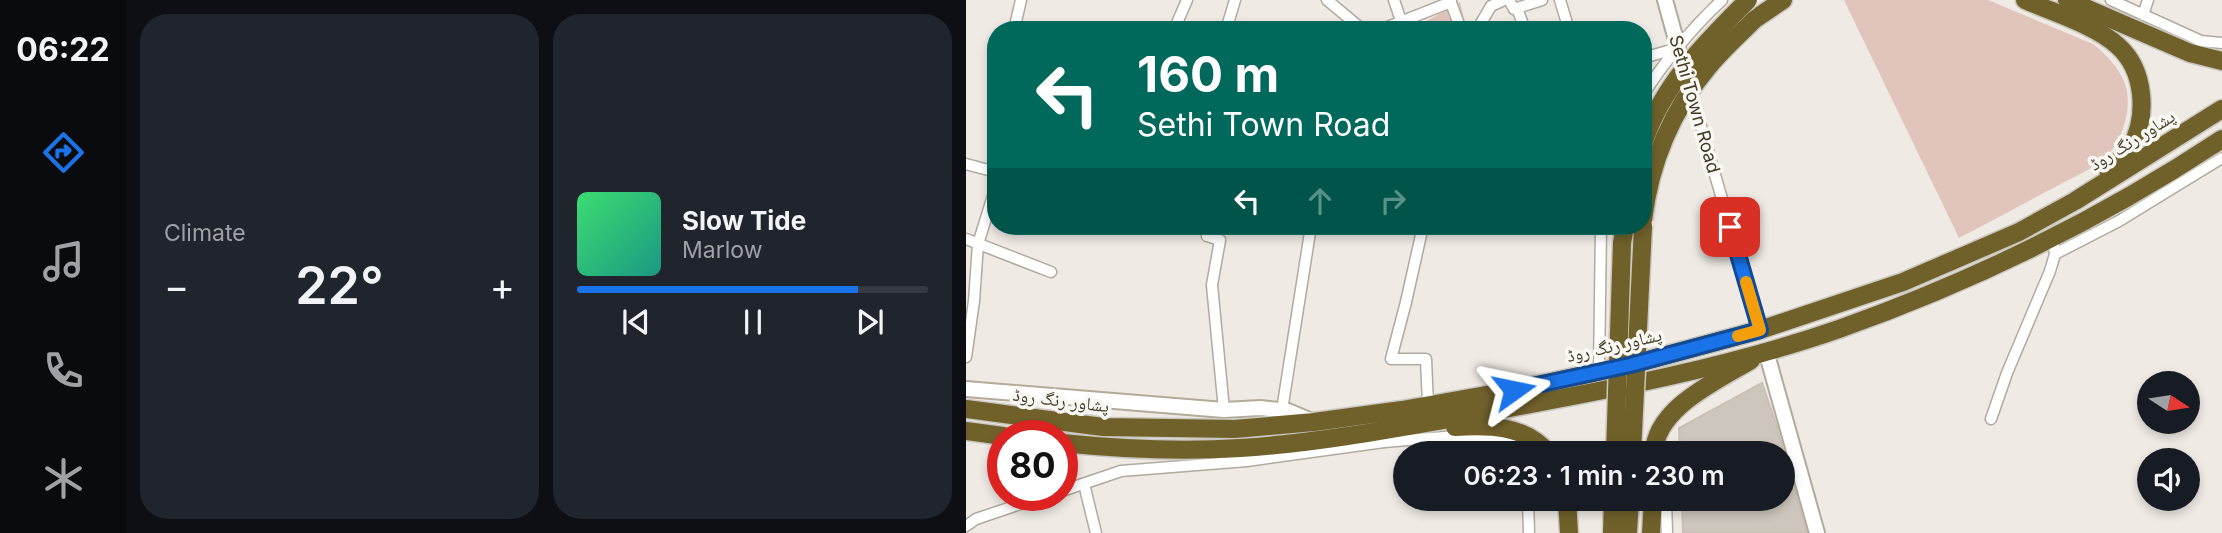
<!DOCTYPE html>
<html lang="en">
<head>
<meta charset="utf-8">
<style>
	:root { --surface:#171b24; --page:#20242c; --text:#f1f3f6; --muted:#9ea1a6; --line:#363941; --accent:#1a73e8 }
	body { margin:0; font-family:Inter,"Noto Naskh Arabic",sans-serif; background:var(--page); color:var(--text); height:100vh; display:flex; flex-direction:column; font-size:26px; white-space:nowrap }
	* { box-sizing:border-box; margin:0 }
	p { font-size:23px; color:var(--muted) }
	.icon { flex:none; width:38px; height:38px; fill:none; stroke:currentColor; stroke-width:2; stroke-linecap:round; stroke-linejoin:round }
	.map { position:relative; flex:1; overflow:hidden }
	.drawer { display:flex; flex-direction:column; gap:14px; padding:14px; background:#0d0f14; width:840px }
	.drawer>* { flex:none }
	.hud { position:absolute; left:21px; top:21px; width:665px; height:214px; border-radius:28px; box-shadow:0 4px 10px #0003; background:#00695c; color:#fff; overflow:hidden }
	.needle { width:46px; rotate:102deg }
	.fabs { position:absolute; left:1171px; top:371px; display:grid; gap:14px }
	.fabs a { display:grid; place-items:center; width:63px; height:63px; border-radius:50%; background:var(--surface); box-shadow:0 4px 10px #0003; font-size:35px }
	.speed { position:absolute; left:21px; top:420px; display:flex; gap:14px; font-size:35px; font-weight:700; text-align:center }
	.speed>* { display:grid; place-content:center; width:91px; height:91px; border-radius:50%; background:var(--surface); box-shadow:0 4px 10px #0003; line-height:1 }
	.speed .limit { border:10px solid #d22; background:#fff; color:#111 }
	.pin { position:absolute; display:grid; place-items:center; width:60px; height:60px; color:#fff; margin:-30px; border-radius:14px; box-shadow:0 4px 10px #0006 }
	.me { position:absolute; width:77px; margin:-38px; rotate:78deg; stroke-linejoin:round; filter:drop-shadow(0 0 5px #0008) }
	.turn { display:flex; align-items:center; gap:24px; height:147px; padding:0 35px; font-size:32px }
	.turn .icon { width:91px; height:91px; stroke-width:2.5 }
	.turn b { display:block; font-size:49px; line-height:60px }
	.lanes { display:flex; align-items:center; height:66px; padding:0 35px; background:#0003; justify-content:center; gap:35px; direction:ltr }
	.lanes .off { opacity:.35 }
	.big { font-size:52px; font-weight:600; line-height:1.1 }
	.drawer .tile { flex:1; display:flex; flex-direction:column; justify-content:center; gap:10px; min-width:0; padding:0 24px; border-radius:28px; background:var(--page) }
	.song { display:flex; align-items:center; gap:21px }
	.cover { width:84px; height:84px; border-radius:10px; background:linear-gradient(135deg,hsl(140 70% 55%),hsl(170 70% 35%)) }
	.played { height:7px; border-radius:4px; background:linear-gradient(90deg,var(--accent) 80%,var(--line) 80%) }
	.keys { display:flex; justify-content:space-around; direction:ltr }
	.heat { display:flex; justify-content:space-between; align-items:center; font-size:38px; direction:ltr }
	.drawer .tiles { flex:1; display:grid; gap:14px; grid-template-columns:repeat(2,1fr) }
	.trip { position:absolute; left:427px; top:441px; width:402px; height:70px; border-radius:35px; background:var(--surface); box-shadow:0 4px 10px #0003; font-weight:600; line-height:70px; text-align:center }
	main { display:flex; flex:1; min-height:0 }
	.menu { display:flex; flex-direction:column; width:126px; justify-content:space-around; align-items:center; background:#090b0e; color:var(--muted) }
	.menu .icon { width:49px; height:49px }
	.menu .on { color:var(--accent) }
	.menu b { font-size:32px; color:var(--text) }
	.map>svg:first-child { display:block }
	.green { fill:#e1c5bc }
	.building { fill:#cdc6bc; stroke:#c9c1b6; stroke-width:2 }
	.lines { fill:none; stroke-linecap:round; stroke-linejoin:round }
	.street-casing { stroke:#b1aa9e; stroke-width:13 }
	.secondary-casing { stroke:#b3aa99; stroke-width:18 }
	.highway-casing { stroke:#cac8c1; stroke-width:21 }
	.street { stroke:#fff; stroke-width:10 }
	.secondary { stroke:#fff; stroke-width:14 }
	.highway { stroke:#70612b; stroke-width:18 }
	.highway-bridge-casing { stroke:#cac8c1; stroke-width:21; stroke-linecap:butt }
	.highway-bridge { stroke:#70612b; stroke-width:18 }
	.route-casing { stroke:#114b97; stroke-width:18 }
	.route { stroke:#1a73e8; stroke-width:12 }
	.slow { stroke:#f59e0b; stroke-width:12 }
	.labels { text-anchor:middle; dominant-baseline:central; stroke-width:7; stroke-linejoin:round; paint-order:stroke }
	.street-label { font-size:18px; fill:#423922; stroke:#faf8f5 }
</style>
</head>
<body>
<main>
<nav class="menu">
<b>06:22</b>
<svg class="icon on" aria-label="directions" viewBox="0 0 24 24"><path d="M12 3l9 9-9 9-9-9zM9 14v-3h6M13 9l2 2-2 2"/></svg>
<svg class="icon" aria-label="music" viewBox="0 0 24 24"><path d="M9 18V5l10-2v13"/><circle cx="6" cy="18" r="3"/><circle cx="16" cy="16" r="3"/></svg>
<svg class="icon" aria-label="phone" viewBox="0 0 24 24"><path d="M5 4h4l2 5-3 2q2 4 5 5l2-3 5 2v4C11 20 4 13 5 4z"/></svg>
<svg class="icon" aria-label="climate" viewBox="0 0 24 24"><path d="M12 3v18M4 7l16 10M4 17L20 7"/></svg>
</nav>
<section class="drawer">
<div class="tiles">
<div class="tile"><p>Climate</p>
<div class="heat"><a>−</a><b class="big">22°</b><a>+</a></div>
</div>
<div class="tile">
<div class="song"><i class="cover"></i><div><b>Slow Tide</b><p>Marlow</p></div></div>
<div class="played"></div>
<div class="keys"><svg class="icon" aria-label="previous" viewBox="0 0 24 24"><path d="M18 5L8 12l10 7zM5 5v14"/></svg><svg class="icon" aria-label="pause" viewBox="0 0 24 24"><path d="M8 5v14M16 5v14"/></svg><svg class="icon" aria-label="next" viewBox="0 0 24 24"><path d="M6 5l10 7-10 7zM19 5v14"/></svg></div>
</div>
</div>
</section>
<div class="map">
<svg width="1256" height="533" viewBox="0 0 1256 533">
	<rect width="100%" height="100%" fill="#efeae4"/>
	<g class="green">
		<path d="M878,0H1022L1127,44C1140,54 1151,66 1158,81C1168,104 1157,140 1140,157C1126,170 1105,178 1089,187C1057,204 1025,221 993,238Z"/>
		<path d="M494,2L501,30H445Z"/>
	</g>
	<path class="building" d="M796,383L810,424L841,533H717L716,499H817V453H714L713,428Z"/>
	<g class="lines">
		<defs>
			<g id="street">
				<path d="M361,0L397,30"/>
				<path d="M428,0L435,21"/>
				<path d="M484,0L495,30"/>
				<path d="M543,0L548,9L576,0"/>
				<path d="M594,0L603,30"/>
				<path d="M1145,0L1235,41L1256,43"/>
				<path d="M551,8L559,30"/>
				<path d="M1177,15L1182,0"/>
				<path d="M48,30L55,0"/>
				<path d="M208,30L221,0"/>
				<path d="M260,30L269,0"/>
				<path d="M414,30L485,2"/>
				<path d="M511,30L525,6L538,0"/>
				<path d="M677,58L712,48"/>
				<path d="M725,92L794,330"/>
				<path d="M677,95C699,61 726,28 756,0"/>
				<path d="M0,164L30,172"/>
				<path d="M243,226L241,236L254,240L246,285L258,410"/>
				<path d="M457,226L440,302L425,359H460L462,405"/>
				<path d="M0,239L85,272"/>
				<path d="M1089,254L1153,221L1256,158"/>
				<path d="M0,357L8,301L12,244L30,186"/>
				<path d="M633,371L635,226"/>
				<path d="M316,410L345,226"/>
				<path d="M1025,419L1041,373L1084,271L1089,254L1087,238"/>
				<path d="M414,439L418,442L478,437H533L557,446L558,453"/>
				<path d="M118,484L130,533"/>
				<path d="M96,491L155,471L281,461L418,442"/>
				<path d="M562,499L563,533"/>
				<path d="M700,499L701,533"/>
				<path d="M0,526L10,519L81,495"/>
			</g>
			<g id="secondary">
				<path d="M699,0L712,47"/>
				<path d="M800,351L851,533"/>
				<path d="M0,389L258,410L294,408L322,411L348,422"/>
			</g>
			<g id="highway">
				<path d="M1059,0C1088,13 1129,25 1152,46C1179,70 1182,116 1165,147C1160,156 1151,163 1142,170"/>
				<path d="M1101,0L1224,53L1256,61"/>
				<path d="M789,19L817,0"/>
				<path d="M0,409L137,427L269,429L348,422L436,410L548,390L664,365L794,330L937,282L1053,232L1109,201L1256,109"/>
				<path d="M489,427C522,425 560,425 582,453"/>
				<path d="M0,431L37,436"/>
				<path d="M96,443C155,449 214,452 274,448C355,443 436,427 516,413C636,391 758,369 873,329C1008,281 1137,218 1256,139"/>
				<path d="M688,453C689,408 751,381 785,360"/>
				<path d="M601,499L603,533"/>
				<path d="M646,533L647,499"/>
				<path d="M662,533L664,499"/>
				<path d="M685,533L687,499"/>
			</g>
		</defs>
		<use href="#street" class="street-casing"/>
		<use href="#secondary" class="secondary-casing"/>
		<use href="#highway" class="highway-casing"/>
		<use href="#street" class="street"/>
		<use href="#secondary" class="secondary"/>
		<use href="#highway" class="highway"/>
		<defs>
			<g id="highway-bridge">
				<path d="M677,144C696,85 739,43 782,0"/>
				<path d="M677,220C684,163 706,110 743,66C757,49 774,34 789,19"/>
				<path d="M649,453L656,243L659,226"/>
				<path d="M666,453L677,226"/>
			</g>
		</defs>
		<use href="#highway-bridge" class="highway-bridge-casing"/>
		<use href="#highway-bridge" class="highway-bridge"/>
	</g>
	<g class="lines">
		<defs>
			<path id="route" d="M548,390L664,365L794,330L764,227"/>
		</defs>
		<use href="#route" class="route-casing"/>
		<use href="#route" class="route"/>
		<path class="slow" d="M772,336L794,330L780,282"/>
	</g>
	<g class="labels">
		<g class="street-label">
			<text transform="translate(729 104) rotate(74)">Sethi Town Road</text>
			<text transform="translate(1166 140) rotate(-32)">پشاور رنگ روڈ</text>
			<text transform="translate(648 345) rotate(-13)">پشاور رنگ روڈ</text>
			<text transform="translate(95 400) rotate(7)">پشاور رنگ روڈ</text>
		</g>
	</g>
</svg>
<div class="fabs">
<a><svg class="needle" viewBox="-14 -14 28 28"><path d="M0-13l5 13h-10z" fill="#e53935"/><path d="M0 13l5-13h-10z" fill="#9ea1a6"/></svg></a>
<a><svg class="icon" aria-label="sound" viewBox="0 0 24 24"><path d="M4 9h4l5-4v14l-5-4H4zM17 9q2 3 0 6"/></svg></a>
</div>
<div class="speed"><div class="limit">80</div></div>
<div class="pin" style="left:764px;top:227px;background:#d93025"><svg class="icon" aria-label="arrive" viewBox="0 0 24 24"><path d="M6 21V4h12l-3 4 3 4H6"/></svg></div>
<svg class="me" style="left:548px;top:390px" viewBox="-20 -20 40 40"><path d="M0-17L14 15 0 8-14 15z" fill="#1a73e8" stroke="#fff" stroke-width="4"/></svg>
<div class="trip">06:23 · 1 min · 230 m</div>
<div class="hud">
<div class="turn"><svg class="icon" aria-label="left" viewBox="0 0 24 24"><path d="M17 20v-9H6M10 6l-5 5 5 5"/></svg><div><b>160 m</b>Sethi Town Road</div></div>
<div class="lanes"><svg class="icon" aria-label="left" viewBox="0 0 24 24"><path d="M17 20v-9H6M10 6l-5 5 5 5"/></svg><svg class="icon off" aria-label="ahead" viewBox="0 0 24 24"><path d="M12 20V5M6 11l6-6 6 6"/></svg><svg class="icon off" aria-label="right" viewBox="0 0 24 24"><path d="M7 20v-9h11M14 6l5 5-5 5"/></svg></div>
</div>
</div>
</main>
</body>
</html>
